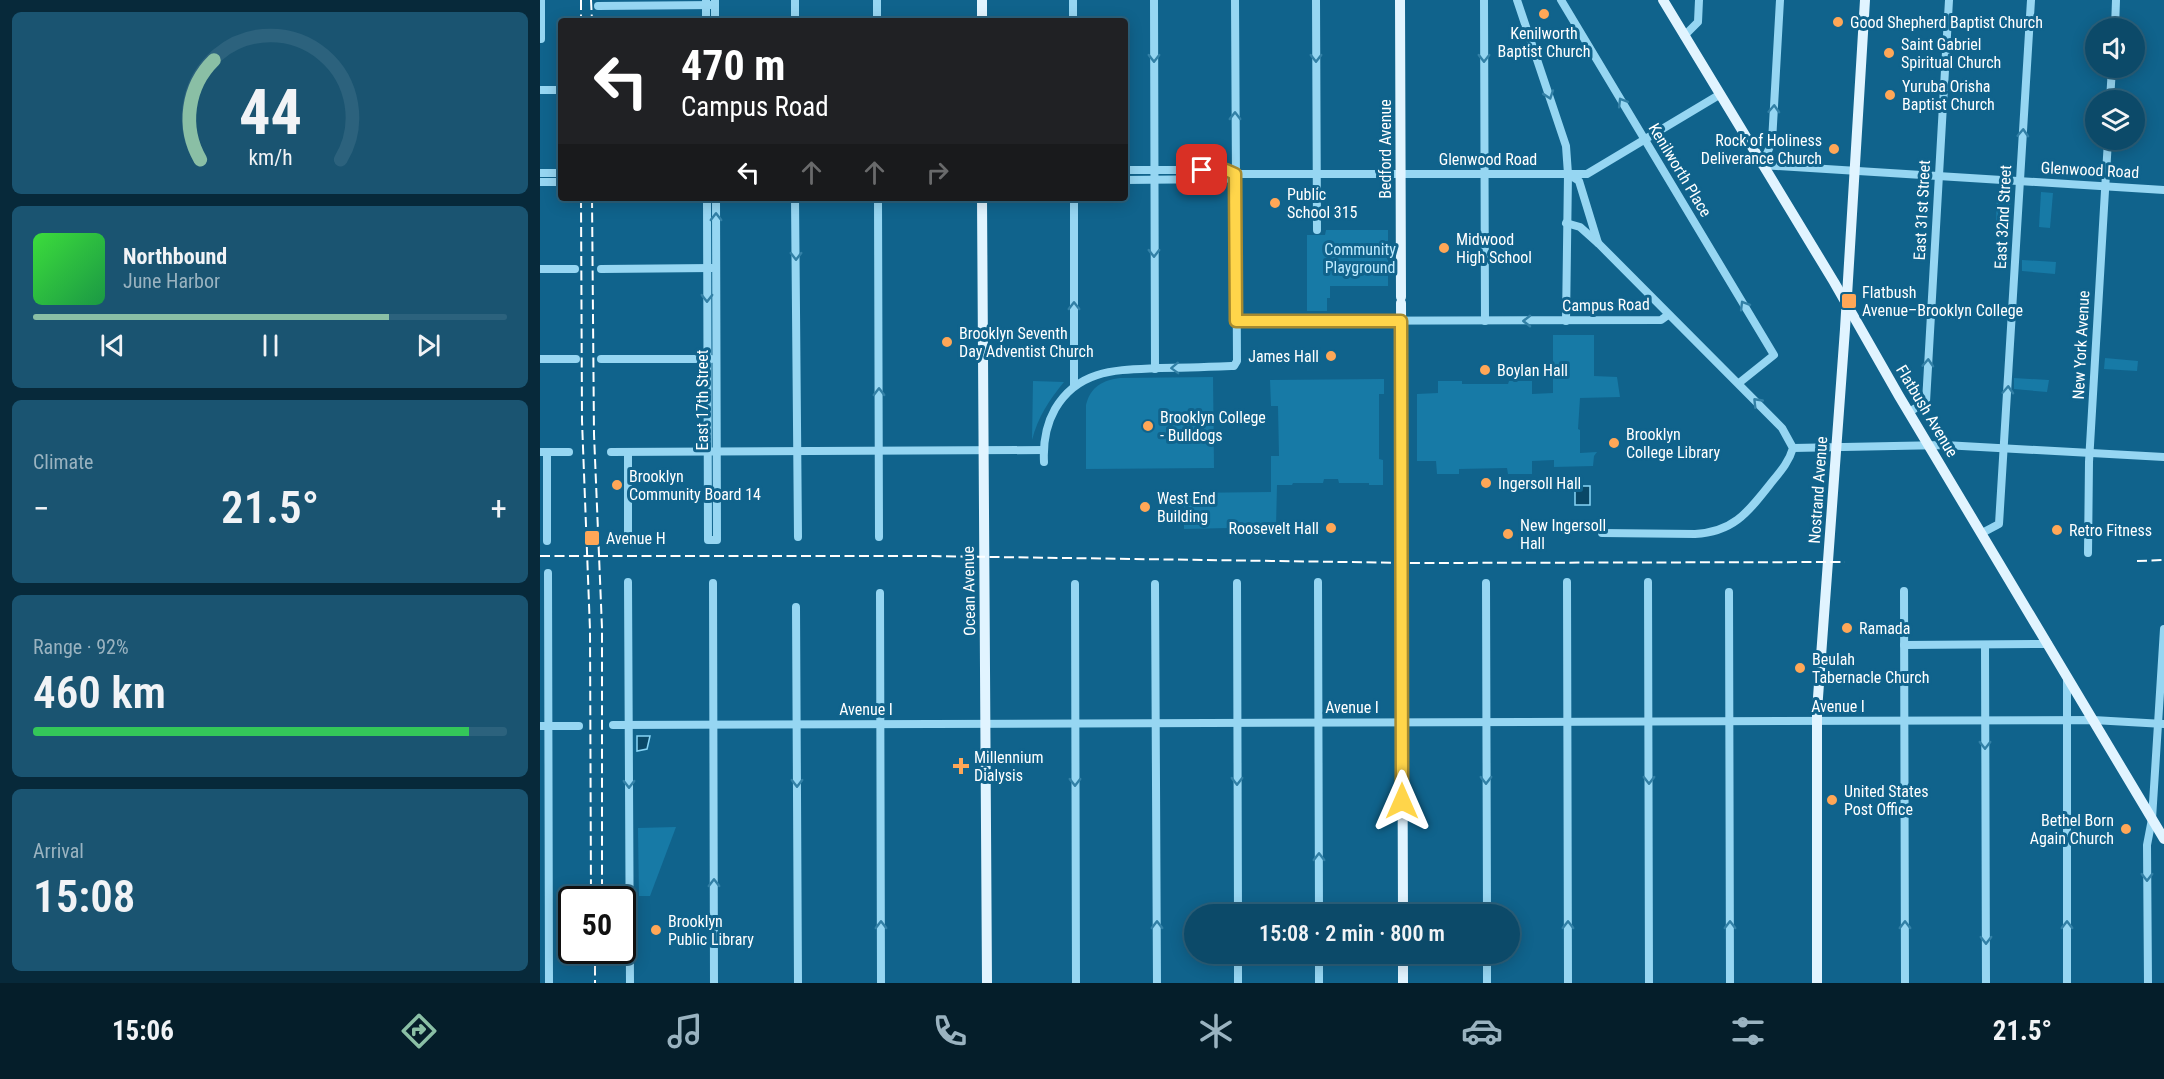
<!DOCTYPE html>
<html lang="en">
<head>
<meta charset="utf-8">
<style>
	:root { --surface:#0c4a69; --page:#1a5471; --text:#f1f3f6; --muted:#9ab3c0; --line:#2c627d; --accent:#8abfa5 }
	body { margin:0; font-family:"Roboto Condensed",sans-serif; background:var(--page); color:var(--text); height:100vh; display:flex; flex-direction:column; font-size:22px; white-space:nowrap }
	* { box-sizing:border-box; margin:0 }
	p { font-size:20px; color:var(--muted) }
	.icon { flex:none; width:33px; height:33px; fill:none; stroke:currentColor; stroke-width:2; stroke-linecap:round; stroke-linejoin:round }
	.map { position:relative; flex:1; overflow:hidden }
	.drawer { display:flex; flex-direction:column; gap:12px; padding:12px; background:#07293a; width:540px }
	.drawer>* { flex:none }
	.hud { position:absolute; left:18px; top:18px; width:570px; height:183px; border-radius:6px; box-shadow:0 3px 15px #0003,0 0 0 2px var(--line); background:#202124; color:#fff; overflow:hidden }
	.buttons { position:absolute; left:1545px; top:18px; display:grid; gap:12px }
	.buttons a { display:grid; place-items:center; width:60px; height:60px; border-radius:50%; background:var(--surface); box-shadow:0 3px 15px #0003,0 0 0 2px var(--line); font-size:30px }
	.speed { position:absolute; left:18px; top:886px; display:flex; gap:12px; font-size:30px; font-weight:700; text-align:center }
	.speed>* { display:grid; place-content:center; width:78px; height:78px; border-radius:50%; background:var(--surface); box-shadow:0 3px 15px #0003,0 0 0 2px var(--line); line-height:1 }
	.speed .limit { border:3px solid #111; border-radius:9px; background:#fff; color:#111 }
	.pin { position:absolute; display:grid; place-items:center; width:51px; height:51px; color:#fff; margin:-26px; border-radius:12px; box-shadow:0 3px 9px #0006 }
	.me { position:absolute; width:66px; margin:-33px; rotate:0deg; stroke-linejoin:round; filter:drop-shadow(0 0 4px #0008) }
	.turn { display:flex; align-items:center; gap:21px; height:126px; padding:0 24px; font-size:27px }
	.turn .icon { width:78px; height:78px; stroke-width:2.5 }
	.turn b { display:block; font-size:42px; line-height:51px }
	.lanes { display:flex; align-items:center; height:57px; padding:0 24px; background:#0003; justify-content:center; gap:30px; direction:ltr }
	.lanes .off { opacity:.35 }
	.big { font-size:45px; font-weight:600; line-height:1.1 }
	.drawer .widget { flex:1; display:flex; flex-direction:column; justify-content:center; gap:9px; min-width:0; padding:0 21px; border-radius:9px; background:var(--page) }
	.drawer .dial { align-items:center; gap:0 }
	.dial svg { height:156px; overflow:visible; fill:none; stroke:var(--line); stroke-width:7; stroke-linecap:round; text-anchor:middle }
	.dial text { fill:var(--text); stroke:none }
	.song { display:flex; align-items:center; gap:18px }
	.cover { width:72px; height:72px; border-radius:9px; background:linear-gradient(135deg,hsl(120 70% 55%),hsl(140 70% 35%)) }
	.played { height:6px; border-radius:3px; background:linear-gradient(90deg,var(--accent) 75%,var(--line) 75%) }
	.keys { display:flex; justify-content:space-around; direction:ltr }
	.heat { display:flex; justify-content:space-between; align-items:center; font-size:33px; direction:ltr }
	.charge { height:9px; border-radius:4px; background:linear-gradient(90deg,#34c759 92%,var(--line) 0) }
	.trip { position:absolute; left:644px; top:904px; width:336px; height:60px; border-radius:30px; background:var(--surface); box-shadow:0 3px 15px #0003,0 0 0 2px var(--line); font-weight:600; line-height:60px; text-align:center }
	.menu { display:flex; height:96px; justify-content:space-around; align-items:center; background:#051e2a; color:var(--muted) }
	.menu .icon { width:42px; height:42px }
	.menu .active { color:var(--accent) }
	.menu b { font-size:27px; color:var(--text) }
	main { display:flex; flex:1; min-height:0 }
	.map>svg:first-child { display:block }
	.green { fill:#177aa6 }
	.water { fill:#094867; stroke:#87d5f6; stroke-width:1.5 }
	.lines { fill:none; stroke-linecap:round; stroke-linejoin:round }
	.minor { stroke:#96d6f2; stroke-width:8 }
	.major { stroke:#e1f4ff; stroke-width:10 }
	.rail { stroke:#fff; stroke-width:2; stroke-dasharray:10 4.5; stroke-linecap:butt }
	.oneway { stroke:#3280a6 }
	.route-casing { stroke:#a68a30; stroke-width:15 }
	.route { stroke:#ffd54a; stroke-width:10 }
	.poi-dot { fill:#ffa757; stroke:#10638c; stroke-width:2 }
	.labels { text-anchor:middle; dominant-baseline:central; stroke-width:6; stroke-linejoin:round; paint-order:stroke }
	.poi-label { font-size:16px; fill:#fff; stroke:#10638c; text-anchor:start }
	.street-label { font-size:16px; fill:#fff; stroke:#10638c }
	.park-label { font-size:16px; fill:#bde9fd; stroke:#10638c }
</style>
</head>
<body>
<main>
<section class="drawer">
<div class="widget dial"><svg viewBox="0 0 100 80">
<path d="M14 69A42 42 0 1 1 86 69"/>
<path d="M14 69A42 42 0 0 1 21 18" stroke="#8abfa5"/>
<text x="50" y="56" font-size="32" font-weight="700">44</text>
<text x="50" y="72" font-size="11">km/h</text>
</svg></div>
<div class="widget">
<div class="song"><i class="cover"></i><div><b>Northbound</b><p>June Harbor</p></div></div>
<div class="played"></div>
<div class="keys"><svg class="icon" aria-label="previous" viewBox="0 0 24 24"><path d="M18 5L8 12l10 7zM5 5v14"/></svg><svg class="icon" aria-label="pause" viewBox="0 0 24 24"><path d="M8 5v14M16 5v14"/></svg><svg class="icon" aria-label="next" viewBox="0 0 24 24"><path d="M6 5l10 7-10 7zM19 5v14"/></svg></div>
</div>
<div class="widget"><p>Climate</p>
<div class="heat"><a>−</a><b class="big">21.5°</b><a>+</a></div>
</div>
<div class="widget"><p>Range · 92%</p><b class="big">460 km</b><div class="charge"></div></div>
<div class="widget"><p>Arrival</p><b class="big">15:08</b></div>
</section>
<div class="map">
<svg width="1624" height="983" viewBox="0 0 1624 983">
	<rect width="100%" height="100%" fill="#10638c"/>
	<g class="green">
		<path d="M1457,190L1471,191L1469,226L1456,225Z"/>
		<path d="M1501,192L1513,193L1510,228L1499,227Z"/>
		<path d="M786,230H848V286H790V298H787V311H767V235H785Z"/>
		<path d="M1482,260L1516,262L1515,274L1482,271Z"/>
		<path d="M1013,335H1054V376L1077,377L1080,397L1040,398L1038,429L1040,430V453L1057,452L1054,456L1053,466L1014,467V460L992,461V474H968L967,468L919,469V474H897L896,461H877V394L898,393V381H922V384H968L969,381H992V394L1013,393Z"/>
		<path d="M1565,358L1598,361L1597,371L1564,369Z"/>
		<path d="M673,377L674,468L546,469V405C550,387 563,380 580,378Z"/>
		<path d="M1474,378L1509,380L1507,392L1474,389Z"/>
		<path d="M844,379V394H839V459L843,460V485H829V483H799L798,479H784L783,483H753L752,485H737L736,527L644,529V493L731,492V456H739L738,406H731L730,380Z"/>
		<path d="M493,381L524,382C509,400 498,417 492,440Z"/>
		<path d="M136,827L110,896H99L98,828Z"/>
	</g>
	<g class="water">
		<rect x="1035" y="486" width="15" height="19"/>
		<path d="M97,736H110L107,749L97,751Z"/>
	</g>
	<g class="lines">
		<g class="minor">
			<path d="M166,0V21"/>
			<path d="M175,0V21"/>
			<path d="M255,0V21"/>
			<path d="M337,0V21"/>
			<path d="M533,0V21"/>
			<path d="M614,0L615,369"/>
			<path d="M776,0L777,230"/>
			<path d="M944,0L945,321"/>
			<path d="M977,0L1026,146L1028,174L1026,321"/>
			<path d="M1021,0L1234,355L1199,383"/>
			<path d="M1240,0L1232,142L1222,165L1624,190"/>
			<path d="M58,6L175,5"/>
			<path d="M1575,28L1576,0"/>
			<path d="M1144,36L1158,22L1159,0"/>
			<path d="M1,39V0"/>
			<path d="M0,90H21"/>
			<path d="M1570,100L1572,68"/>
			<path d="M585,170H685L695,174H1047L1179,95"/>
			<path d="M0,173H21"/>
			<path d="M1028,174L1039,181L1058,243"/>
			<path d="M585,180L686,179L695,174"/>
			<path d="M0,182H21"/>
			<path d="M167,198L168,540H177L176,198"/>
			<path d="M255,198L258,537"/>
			<path d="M338,198L339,537"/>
			<path d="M534,198V386"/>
			<path d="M1026,223L1040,227L1059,244L1242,428L1253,448C1249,462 1240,472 1231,483C1208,512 1194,532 1155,534L1062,533"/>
			<path d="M0,269H35"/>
			<path d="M61,269L172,268"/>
			<path d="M696,321L1121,320L1128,315"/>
			<path d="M0,359H36"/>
			<path d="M61,359H171"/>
			<path d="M1369,412L1386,402L1409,0"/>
			<path d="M1253,448L1404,445L1624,457"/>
			<path d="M0,452H29"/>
			<path d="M7,452V541"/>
			<path d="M71,452L504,450"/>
			<path d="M88,452V542"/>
			<path d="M504,462C503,443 506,425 515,409C539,368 579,370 620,368C645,368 669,367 694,366L697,361L695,0"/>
			<path d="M1442,533L1459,524L1491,0"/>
			<path d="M1548,553L1549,462L1568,140"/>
			<path d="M8,573L9,983"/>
			<path d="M88,582L90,983"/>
			<path d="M778,582L779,915"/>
			<path d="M1027,582L1028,983"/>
			<path d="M1108,582L1109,983"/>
			<path d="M173,583L174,983"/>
			<path d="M697,583L698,915"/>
			<path d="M946,583L947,915"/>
			<path d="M535,584L536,983"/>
			<path d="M615,584L617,983"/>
			<path d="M1364,591L1365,983"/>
			<path d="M1189,592L1190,983"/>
			<path d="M340,593L341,983"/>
			<path d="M256,607L258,983"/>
			<path d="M1364,645L1508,644"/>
			<path d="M1445,645L1446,983"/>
			<path d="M1527,677V983"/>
			<path d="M73,725L1553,720L1624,724"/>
			<path d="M0,726H39"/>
			<path d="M698,954V983"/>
			<path d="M779,954V983"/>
			<path d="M947,954V983"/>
			<path d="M1608,983L1607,845L1612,819L1624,629"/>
		</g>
		<g class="major">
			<path d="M860,0L861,297"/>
			<path d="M1123,0L1294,282L1359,396L1624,839"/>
			<path d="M442,21V0"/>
			<path d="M442,198L447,983"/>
			<path d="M861,303L863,915"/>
			<path d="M863,954V983"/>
			<path d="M1277,983V711L1305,329L1325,0"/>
		</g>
		<g class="rail">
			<path d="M41,0V21"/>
			<path d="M51,0L52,21"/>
			<path d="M41,198L42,421L50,630L51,900"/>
			<path d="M52,198L54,434L62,628V900"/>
			<path d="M0,556H385L876,563L1305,562"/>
			<path d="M1597,561L1624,560"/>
			<path d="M55,951V983"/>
		</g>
	</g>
	<defs><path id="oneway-chevron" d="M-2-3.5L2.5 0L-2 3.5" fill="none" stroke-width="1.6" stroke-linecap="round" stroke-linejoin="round" transform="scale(1.5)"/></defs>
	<g class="oneway">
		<use href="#oneway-chevron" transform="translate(614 58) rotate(90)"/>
		<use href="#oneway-chevron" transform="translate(776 58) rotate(90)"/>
		<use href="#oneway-chevron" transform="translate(944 58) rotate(90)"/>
		<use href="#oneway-chevron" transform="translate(1009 95) rotate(71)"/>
		<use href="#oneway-chevron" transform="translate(1082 102) rotate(-121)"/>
		<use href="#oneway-chevron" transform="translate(1234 109) rotate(-87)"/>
		<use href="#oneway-chevron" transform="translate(695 116) rotate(-90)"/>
		<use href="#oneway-chevron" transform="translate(1483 133) rotate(-87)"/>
		<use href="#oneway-chevron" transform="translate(176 217) rotate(-90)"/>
		<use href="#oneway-chevron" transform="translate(614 253) rotate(90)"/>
		<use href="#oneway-chevron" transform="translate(256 256) rotate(90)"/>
		<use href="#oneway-chevron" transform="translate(167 298) rotate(90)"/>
		<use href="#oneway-chevron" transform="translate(1204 305) rotate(-121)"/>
		<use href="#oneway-chevron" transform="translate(534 306) rotate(-90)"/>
		<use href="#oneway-chevron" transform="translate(987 321) rotate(180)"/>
		<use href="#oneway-chevron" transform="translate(1388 363) rotate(-87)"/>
		<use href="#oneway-chevron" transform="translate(635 368) rotate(178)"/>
		<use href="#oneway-chevron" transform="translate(1468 390) rotate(-87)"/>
		<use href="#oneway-chevron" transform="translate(339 392) rotate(-90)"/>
		<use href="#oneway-chevron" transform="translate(1217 402) rotate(-134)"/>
		<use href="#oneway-chevron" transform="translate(1445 745) rotate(90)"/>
		<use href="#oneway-chevron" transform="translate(946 780) rotate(90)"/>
		<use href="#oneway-chevron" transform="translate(1109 780) rotate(90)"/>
		<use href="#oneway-chevron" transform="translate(697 781) rotate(90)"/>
		<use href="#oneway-chevron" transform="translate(535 782) rotate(90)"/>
		<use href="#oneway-chevron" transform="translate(257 783) rotate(90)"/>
		<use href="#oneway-chevron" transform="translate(89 784) rotate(90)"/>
		<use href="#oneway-chevron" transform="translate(779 857) rotate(-90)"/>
		<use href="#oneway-chevron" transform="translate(1607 877) rotate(90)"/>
		<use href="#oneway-chevron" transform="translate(174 883) rotate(-90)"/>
		<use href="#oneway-chevron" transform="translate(341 925) rotate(-90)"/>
		<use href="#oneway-chevron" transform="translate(617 925) rotate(-90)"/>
		<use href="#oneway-chevron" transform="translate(1028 925) rotate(-90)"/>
		<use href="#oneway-chevron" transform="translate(1190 925) rotate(-90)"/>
		<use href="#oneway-chevron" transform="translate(1365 925) rotate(-90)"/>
		<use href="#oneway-chevron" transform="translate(1527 925) rotate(-90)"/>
		<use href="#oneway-chevron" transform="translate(1446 940) rotate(90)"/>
	</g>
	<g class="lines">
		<defs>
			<path id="route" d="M662,170H686L695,174L696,321H861L862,801"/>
		</defs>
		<use href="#route" class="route-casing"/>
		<use href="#route" class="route"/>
	</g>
	<g class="poi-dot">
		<circle cx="1004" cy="14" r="6"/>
		<circle cx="1298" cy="22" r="6"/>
		<circle cx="1349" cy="53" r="6"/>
		<circle cx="1350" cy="95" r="6"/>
		<circle cx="1294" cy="149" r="6"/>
		<circle cx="735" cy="203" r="6"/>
		<circle cx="904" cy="248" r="6"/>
		<rect x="1301" y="293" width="16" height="16" rx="3"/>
		<circle cx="407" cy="342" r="6"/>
		<circle cx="791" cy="356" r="6"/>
		<circle cx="945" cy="370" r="6"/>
		<circle cx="608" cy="426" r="6"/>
		<circle cx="1074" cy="443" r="6"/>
		<circle cx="946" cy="483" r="6"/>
		<circle cx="77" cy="485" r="6"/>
		<circle cx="605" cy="507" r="6"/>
		<circle cx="791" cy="528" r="6"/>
		<circle cx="1517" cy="530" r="6"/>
		<circle cx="968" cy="534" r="6"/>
		<rect x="44" y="530" width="16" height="16" rx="3"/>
		<circle cx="1307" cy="628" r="6"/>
		<circle cx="1260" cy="668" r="6"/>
		<path d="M418 757h6v6h6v6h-6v6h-6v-6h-6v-6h6z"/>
		<circle cx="1292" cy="800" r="6"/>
		<circle cx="1586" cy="829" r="6"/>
		<circle cx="116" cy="930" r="6"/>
	</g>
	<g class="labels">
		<g class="poi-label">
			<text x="1310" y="22">Good Shepherd Baptist Church</text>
			<text x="1004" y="33" text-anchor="middle">Kenilworth<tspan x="1004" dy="18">Baptist Church</tspan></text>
			<text x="1361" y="44">Saint Gabriel<tspan x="1361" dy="18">Spiritual Church</tspan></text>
			<text x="1362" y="86">Yuruba Orisha<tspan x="1362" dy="18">Baptist Church</tspan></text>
			<text x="1282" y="140" text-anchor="end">Rock of Holiness<tspan x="1282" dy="18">Deliverance Church</tspan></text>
			<text x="747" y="194">Public<tspan x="747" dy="18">School 315</tspan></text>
			<text x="916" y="239">Midwood<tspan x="916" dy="18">High School</tspan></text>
			<text x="1322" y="292">Flatbush<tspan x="1322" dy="18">Avenue–Brooklyn College</tspan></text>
			<text x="419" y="333">Brooklyn Seventh<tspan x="419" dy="18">Day Adventist Church</tspan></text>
			<text x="779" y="356" text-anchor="end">James Hall</text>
			<text x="957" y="370">Boylan Hall</text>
			<text x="620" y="417">Brooklyn College<tspan x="620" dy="18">- Bulldogs</tspan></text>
			<text x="1086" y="434">Brooklyn<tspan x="1086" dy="18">College Library</tspan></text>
			<text x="89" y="476">Brooklyn<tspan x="89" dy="18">Community Board 14</tspan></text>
			<text x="958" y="483">Ingersoll Hall</text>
			<text x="617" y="498">West End<tspan x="617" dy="18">Building</tspan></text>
			<text x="980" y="525">New Ingersoll<tspan x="980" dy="18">Hall</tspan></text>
			<text x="779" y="528" text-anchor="end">Roosevelt Hall</text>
			<text x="1529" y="530">Retro Fitness</text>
			<text x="66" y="538">Avenue H</text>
			<text x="1319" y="628">Ramada</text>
			<text x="1272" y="659">Beulah<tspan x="1272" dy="18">Tabernacle Church</tspan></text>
			<text x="434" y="757">Millennium<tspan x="434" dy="18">Dialysis</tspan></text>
			<text x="1304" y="791">United States<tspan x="1304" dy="18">Post Office</tspan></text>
			<text x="1574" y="820" text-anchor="end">Bethel Born<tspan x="1574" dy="18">Again Church</tspan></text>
			<text x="128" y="921">Brooklyn<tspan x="128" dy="18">Public Library</tspan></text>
		</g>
		<g class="street-label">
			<text transform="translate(845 149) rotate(-90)">Bedford Avenue</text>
			<text x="948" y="159">Glenwood Road</text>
			<text transform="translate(1140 170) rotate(59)">Kenilworth Place</text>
			<text transform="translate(1550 170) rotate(3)">Glenwood Road</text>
			<text transform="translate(1382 210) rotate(-87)">East 31st Street</text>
			<text transform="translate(1463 217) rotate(-87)">East 32nd Street</text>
			<text transform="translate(1066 305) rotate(-1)">Campus Road</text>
			<text transform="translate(1541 345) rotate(-87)">New York Avenue</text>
			<text transform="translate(162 400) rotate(-90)">East 17th Street</text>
			<text transform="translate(1387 411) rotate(59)">Flatbush Avenue</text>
			<text transform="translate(1278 490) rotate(-86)">Nostrand Avenue</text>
			<text transform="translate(429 591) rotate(-91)">Ocean Avenue</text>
			<text x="1298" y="706">Avenue I</text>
			<text x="812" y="707">Avenue I</text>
			<text x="326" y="709">Avenue I</text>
		</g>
		<g class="park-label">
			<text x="820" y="249">Community<tspan x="820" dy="18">Playground</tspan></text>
		</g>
	</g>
</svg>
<div class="buttons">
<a><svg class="icon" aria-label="sound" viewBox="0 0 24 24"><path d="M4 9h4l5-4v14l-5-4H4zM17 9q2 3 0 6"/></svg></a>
<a><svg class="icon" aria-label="layers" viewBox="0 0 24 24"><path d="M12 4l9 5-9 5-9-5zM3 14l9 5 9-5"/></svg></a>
</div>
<div class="speed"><div class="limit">50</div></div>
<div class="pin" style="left:662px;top:170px;background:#d93025"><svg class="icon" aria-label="arrive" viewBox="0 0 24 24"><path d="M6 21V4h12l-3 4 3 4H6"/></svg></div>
<svg class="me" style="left:862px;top:801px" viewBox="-20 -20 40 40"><path d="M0-17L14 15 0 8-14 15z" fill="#ffd54a" stroke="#fff" stroke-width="4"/></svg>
<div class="trip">15:08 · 2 min · 800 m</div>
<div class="hud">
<div class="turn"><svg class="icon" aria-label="left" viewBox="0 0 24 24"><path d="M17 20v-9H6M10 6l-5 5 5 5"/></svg><div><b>470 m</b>Campus Road</div></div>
<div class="lanes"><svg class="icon" aria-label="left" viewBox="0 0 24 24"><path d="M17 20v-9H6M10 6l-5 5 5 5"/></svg><svg class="icon off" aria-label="ahead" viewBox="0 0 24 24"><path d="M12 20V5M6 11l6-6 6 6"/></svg><svg class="icon off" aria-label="ahead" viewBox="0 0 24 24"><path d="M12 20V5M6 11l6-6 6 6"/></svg><svg class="icon off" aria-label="right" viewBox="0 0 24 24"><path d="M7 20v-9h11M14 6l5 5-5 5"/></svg></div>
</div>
</div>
</main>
<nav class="menu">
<b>15:06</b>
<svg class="icon active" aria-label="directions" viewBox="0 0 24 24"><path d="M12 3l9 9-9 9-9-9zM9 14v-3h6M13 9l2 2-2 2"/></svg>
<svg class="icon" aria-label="music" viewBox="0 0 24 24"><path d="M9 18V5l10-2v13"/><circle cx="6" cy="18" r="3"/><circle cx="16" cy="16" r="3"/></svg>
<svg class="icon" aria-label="phone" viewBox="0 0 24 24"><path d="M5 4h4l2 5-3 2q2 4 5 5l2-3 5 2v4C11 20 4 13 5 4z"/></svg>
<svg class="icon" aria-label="climate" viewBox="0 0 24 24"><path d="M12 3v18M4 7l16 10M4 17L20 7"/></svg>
<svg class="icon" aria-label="car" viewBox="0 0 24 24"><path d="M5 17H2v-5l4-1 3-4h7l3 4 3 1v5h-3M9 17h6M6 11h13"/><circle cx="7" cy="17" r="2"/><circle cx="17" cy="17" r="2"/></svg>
<svg class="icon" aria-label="filters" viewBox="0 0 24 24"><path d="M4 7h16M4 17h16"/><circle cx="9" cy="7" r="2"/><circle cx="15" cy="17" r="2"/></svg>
<b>21.5°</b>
</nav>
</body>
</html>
